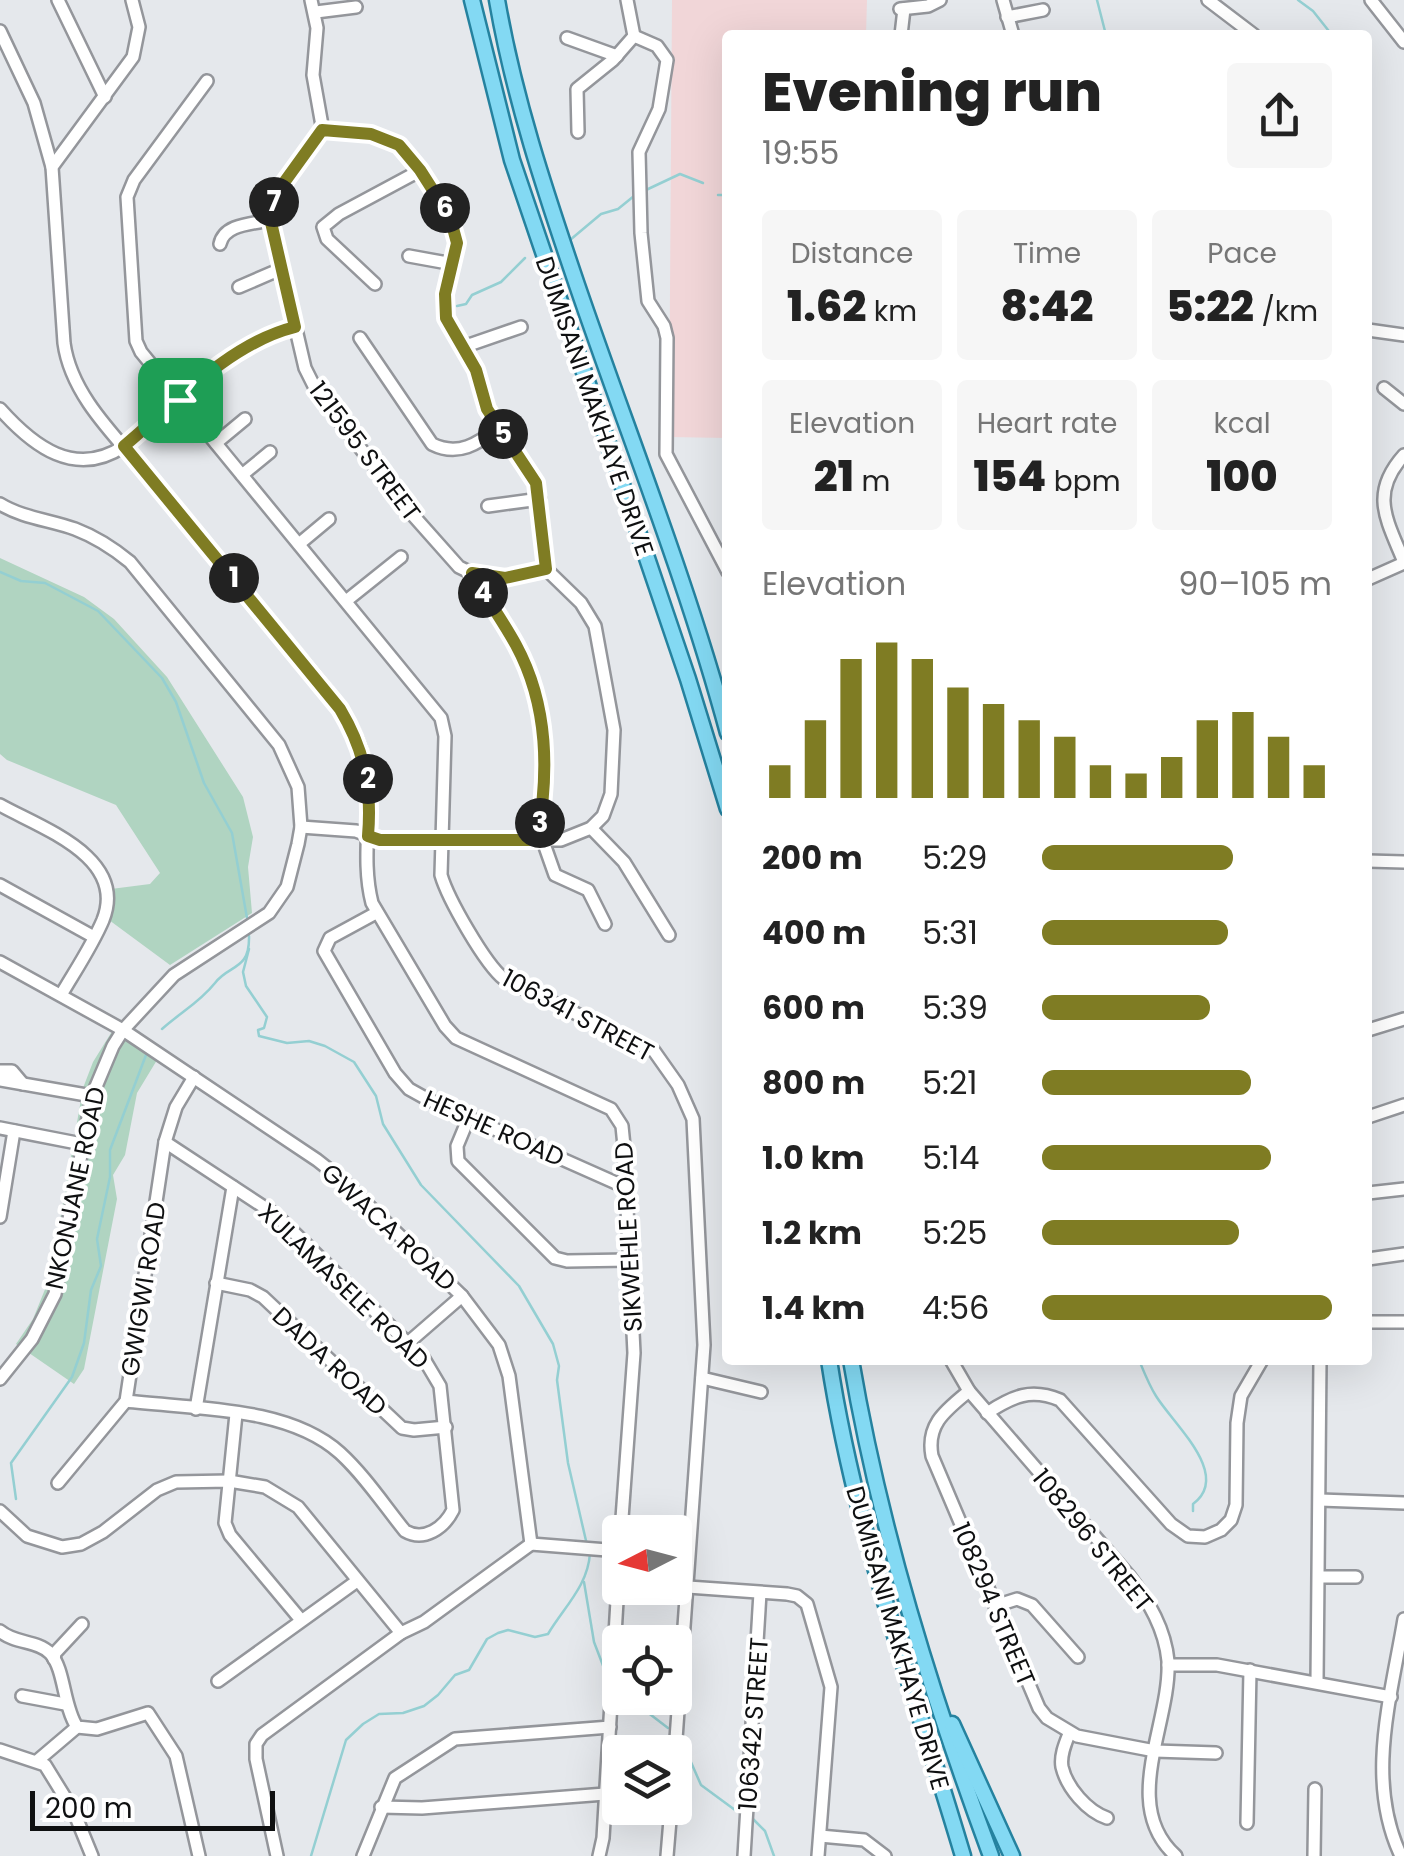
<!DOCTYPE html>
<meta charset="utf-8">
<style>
:root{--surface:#fff;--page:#f6f6f6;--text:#222;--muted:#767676;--accent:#7f7c23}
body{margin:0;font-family:Poppins,sans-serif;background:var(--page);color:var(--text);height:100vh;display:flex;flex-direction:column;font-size:38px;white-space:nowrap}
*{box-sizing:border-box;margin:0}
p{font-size:32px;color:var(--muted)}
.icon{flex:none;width:55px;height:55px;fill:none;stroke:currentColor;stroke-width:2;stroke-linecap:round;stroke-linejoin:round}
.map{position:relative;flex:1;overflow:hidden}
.side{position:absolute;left:722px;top:30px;width:650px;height:1335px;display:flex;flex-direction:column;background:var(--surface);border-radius:10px;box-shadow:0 10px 40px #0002}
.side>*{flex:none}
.needle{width:65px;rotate:264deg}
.buttons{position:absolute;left:602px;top:1515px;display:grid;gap:20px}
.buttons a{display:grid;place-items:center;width:90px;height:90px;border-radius:10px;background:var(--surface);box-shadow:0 10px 40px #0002;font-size:50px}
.scale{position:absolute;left:30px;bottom:25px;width:245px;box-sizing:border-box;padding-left:10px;border:5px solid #0f1011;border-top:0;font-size:28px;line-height:35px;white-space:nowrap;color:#0f1011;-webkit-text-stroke:8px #fff;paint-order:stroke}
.pin{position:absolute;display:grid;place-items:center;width:85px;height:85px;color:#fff;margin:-42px;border-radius:20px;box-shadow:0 5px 15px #0006}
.km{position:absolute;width:50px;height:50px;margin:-25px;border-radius:50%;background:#222;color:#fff;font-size:28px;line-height:50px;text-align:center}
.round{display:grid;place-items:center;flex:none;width:105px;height:105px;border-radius:10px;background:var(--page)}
.overview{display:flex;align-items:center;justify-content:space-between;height:170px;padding:0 40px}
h1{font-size:55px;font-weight:800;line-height:75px}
.figures{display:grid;grid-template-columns:repeat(3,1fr);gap:15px;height:170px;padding:10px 40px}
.figures div{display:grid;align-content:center;border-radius:10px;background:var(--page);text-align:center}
.figures b{font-size:42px;font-weight:800}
.figures small{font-size:28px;font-weight:400}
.figures p{font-size:28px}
.chart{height:280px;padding:20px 40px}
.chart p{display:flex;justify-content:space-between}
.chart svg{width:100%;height:180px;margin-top:10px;stroke:var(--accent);stroke-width:6}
ul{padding:0 40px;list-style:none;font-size:32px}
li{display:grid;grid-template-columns:160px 120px 1fr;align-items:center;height:75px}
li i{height:25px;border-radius:12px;background:var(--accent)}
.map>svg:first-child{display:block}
.education{fill:#f1d6d8}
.green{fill:#b0d4c1}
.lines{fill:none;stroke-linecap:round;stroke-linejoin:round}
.stream{stroke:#94cfd2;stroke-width:2.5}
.minor-casing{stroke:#94969b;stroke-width:16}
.major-casing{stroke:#25829f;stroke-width:19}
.minor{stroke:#fff;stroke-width:11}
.major{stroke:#83d9f3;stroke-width:14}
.route-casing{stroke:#fff;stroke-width:20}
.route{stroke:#7f7c23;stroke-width:12}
.labels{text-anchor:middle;stroke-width:8;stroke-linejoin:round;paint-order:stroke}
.street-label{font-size:25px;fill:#0f1011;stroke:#fff}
</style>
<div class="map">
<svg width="1404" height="1856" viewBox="0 0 1404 1856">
<rect width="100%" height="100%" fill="#e5e8ec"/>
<!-- education -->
<polygon class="education" points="672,0 867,0 866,35 728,35 727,438 669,437"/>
<!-- green -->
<g class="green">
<polygon points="0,558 84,597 114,619 167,677 243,797 253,837 248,867 252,913 170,965 109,920 111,889 150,884 160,873 116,805 7,760 0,754"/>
<polygon points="111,1033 127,1039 157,1060 137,1093 125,1155 113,1175 117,1199 84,1369 74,1384 16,1344 33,1319 50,1277 83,1088 93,1062"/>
</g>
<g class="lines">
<!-- stream -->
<g class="stream">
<polyline points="1097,0 1106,35"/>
<polyline points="1298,0 1313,11 1332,35"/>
<polyline points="646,190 680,174 703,183"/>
<polyline points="718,195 728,195"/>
<polyline points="570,240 601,214 618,209 634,196"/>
<polyline points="457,306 466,304 472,295 501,282 525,258"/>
<polyline points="0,572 21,581 45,583 98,611 162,678 176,702 204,783 232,833 247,918"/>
<polyline points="249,949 243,972 246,986 267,1017 264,1028 258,1030 259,1036 287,1043 309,1041 325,1046 354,1062 376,1096 383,1124 421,1185 519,1286 553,1344 559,1366 557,1380 568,1463 587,1545"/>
<path d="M162,1029C181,1012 199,1003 215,983C229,964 250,971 249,936"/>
<path d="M1139,1360C1144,1372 1149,1385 1156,1396C1174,1425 1232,1475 1193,1504V1511"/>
<polyline points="16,1499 11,1463 72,1377 84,1343 91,1290 101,1266 97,1239 110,1177 110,1150 146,1055"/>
<polyline points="584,1582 594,1642 607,1676"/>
<polyline points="638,1705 668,1728"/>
<polyline points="683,1744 701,1785 735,1810"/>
<polyline points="753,1819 765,1831 774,1856"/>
<path d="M311,1856L346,1740L363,1724L379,1714L403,1713L424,1706L438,1695L455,1675L469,1670L487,1639L498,1633L508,1630L535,1637L548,1634C564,1607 588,1586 590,1553"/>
</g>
<defs>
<g id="minor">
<polyline points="58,0 105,97"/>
<path d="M132,0L139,27L133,57L52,167L64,343C71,395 115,436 148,475C191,526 232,577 275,628C302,661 333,693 353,731C383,789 357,844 372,903L445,1026L456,1038L611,1109L622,1126L624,1146L634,1353L621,1532"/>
<polyline points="311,0 317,28 313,75 323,131"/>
<polyline points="1003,0 1013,35"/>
<polyline points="1208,0 1254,35"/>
<polyline points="1371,0 1404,42"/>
<polyline points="900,9 928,6 940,0"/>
<polyline points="316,12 356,7"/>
<polyline points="1007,17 1043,10"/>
<polyline points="0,31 34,103 52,167"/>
<polyline points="901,35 904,9"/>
<polyline points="634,36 657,46 667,60 659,109 639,152 641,233 648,301 664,326 667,338 666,454 728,572"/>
<polyline points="567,38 617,56"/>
<path d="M207,81L134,180L127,197L136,341L141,352L441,718L445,736L441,875C448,899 485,964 504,979L654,1051L678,1085L693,1119L704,1345L675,1753"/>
<path d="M323,131L283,184L270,218L305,368L316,390L403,504L459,567C487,583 518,578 546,569"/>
<polyline points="578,132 577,89 613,60 634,36 627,0"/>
<path d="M220,244C224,224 252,224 270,220"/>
<polyline points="409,256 453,264"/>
<polyline points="375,284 327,239 323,227 339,214 421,170"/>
<polyline points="239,287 283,268"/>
<polyline points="1368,330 1404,335"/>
<path d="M360,338L432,444C458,457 478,444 499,427"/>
<polyline points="463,347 521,327"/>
<polyline points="1384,388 1404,404"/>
<path d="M0,409C33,446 75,479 124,446C175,404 230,343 295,327"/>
<polyline points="216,443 245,419"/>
<path d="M1404,455C1369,494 1387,520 1404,562"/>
<polyline points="242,475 270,452"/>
<path d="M0,504C23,518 50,520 75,529C96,537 113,548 130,562L279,745L298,787L301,827L298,844L287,887L269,913L174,975L123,1030L113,1046L92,1096L55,1294L32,1339L0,1379"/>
<polyline points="488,506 540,499"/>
<polyline points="299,544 329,519"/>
<path d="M472,573C486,598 502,621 516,645C549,706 550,775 537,840"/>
<polyline points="1368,579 1404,563"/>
<polyline points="346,601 401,557"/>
<path d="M0,805C41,828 128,857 103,920C92,946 75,971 61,995"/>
<polyline points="301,827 356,831 380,840 561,840 591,828 603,816 611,794 614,730 595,626 581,603 546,569 536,483 487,409 476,370 446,318 445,295 457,243 450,217 421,170 399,145 371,134 323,131"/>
<polyline points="591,828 624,862 669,935"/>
<polyline points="543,841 555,875 588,890 605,924"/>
<polyline points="1368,861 1404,862"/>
<polyline points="0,885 94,937"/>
<polyline points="376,913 330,938 324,951 395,1073 409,1089 427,1099 625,1187"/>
<polyline points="0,962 123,1030 317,1160 341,1179 462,1296 499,1345 509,1376 531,1544"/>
<polyline points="1368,1030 1404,1019"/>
<polyline points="0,1071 12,1071 23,1084"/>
<polyline points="0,1080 92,1096"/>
<polyline points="469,1117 457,1146 458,1161 555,1258 567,1261 629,1260"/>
<polyline points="1368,1117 1404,1105"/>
<polyline points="0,1128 82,1144"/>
<polyline points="1368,1193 1404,1189"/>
<polyline points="0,1217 14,1131"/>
<polyline points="1368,1259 1404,1254"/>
<polyline points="216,1283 250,1290 263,1297 402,1428 414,1430 446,1427"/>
<polyline points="1368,1322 1404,1322"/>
<polyline points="409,1342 462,1296"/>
<path d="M951,1360L969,1391L1130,1577C1149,1602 1165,1629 1168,1661C1171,1724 1119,1805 1176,1856"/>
<polyline points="702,1378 761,1392"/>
<path d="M969,1391C946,1410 926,1424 932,1456L1039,1708L1047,1718L1077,1736L1155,1751L1216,1753"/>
<path d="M126,1401C194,1409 288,1406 340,1453C365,1476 384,1505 405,1531C424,1542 444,1528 453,1510L440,1386L424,1359L276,1215L165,1142"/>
<polyline points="196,1409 233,1187"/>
<path d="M987,1413C1013,1396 1031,1388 1060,1400L1171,1524L1188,1536L1205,1537L1221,1530L1231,1520L1236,1505L1237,1423L1241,1396L1262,1360"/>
<polyline points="236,1414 225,1523 230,1535 301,1620"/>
<polyline points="58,1483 126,1401 165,1142 176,1107 194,1077"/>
<polyline points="1320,1500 1404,1503"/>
<polyline points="0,1511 27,1536 62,1547 81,1544 103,1532 157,1490 176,1482 229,1481 265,1487 298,1507 401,1633 424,1622 531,1544"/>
<polyline points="531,1544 620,1551"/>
<polyline points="1319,1577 1356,1577"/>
<polyline points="688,1587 787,1594 797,1596 807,1604 831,1687 818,1856"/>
<polyline points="995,1606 1017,1599 1032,1605 1078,1657"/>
<path d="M0,1631C15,1644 37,1640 50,1653C65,1669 63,1706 77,1727L97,1729L148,1713L176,1756L199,1856"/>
<polyline points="54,1659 55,1653 82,1624"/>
<polyline points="1168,1665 1217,1665 1391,1697"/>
<polyline points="218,1681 357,1581"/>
<polyline points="1317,1682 1320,1360"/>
<polyline points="22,1696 65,1704"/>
<polyline points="611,1701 642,1698"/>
<path d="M1069,1734C1065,1744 1060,1756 1062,1767C1067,1788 1087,1811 1107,1818"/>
<polyline points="0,1750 45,1765 74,1812 92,1856"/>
<polyline points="37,1761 77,1727"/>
<polyline points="381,1807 422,1808 605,1794"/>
<polyline points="1247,1823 1250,1670"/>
<polyline points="820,1836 864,1840 885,1856"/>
<polyline points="277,1856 256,1759 256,1744 262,1735 401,1633"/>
<polyline points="363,1856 395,1778 455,1739 610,1727"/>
<polyline points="599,1856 603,1838 620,1550"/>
<polyline points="667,1856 671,1808"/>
<polyline points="744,1856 760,1593"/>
<polyline points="1314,1856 1315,1789"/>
<path d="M1401,1856C1365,1780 1391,1698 1404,1619"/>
</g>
<g id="major">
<polyline points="472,0 512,160 688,679 728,809"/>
<path d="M497,0C514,98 545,191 577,285C628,434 687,581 728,733"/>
<path d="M829,1360C855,1531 914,1691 963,1856"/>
<path d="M851,1360C880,1530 931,1694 991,1856"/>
<polyline points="952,1724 1012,1856"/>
</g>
</defs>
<!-- minor casing -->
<use href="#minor" class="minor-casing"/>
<!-- major casing -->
<use href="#major" class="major-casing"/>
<!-- minor -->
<use href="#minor" class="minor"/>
<!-- major -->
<use href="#major" class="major"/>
</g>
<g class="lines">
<defs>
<path id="route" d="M322,130L371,134L399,145L420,170L450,217L457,243L445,294L446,318L476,370L487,409L536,483L546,569L505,578L472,573C486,598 503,621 516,645C549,706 549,774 537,840H380L368,836C372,788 365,751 340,709L124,446C174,404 230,343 295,327L270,218L283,184Z"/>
</defs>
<!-- route casing -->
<use href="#route" class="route-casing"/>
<!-- route -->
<use href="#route" class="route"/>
</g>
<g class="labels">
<!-- street labels -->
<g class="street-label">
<text transform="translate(595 406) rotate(71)" y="9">DUMISANI MAKHAYE DRIVE</text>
<text transform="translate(365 451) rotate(53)" y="9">121595 STREET</text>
<text transform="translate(578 1015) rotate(28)" y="9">106341 STREET</text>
<text transform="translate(494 1128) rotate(24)" y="9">HESHE ROAD</text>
<text transform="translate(75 1188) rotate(-78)" y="9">NKONJANE ROAD</text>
<text transform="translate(389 1227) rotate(43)" y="9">GWACA ROAD</text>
<text transform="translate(628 1237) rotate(-93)" y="9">SIKWEHLE ROAD</text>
<text transform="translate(344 1286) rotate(44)" y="9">XULAMASELE ROAD</text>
<text transform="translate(143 1289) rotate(-81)" y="9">GWIGWI ROAD</text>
<text transform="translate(330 1361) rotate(43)" y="9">DADA ROAD</text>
<text transform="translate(1093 1540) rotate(51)" y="9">108296 STREET</text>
<text transform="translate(994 1604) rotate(67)" y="9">108294 STREET</text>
<text transform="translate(898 1638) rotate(74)" y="9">DUMISANI MAKHAYE DRIVE</text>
<text transform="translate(753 1724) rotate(-86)" y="9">106342 STREET</text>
</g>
</g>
</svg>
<div class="buttons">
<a><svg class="needle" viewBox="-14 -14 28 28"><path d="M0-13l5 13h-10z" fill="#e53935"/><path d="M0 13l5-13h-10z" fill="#767676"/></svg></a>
<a><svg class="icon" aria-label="locate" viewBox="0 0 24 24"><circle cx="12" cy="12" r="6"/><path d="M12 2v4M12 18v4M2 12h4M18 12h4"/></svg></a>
<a><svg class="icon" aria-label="layers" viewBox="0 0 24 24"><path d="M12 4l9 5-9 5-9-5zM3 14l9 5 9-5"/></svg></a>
</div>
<div class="scale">200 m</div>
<div class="pin" style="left:180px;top:400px;background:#1e9e55"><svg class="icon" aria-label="arrive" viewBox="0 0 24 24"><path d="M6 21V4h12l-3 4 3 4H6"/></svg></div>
<b class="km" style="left:234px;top:578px">1</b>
<b class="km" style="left:368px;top:779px">2</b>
<b class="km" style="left:540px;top:823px">3</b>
<b class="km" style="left:483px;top:593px">4</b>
<b class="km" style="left:503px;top:434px">5</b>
<b class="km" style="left:445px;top:208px">6</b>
<b class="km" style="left:274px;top:202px">7</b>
<section class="side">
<div class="overview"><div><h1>Evening run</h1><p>19:55</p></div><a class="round"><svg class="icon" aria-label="share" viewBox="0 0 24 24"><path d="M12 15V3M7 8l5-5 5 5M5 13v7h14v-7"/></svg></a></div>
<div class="figures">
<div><p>Distance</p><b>1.62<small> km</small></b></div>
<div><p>Time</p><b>8:42</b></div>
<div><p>Pace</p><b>5:22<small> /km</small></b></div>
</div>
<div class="figures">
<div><p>Elevation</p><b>21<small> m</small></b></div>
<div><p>Heart rate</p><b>154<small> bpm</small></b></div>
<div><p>kcal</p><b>100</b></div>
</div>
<div class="chart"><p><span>Elevation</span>90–105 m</p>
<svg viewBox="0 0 160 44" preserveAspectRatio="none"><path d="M5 44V36M15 44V25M25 44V10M35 44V6M45 44V10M55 44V17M65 44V21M75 44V25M85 44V29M95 44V36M105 44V38M115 44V34M125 44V25M135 44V23M145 44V29M155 44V36"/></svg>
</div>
<ul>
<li><b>200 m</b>5:29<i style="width:66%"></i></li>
<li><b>400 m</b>5:31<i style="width:64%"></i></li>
<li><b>600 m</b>5:39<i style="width:58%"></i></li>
<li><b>800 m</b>5:21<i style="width:72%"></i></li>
<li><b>1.0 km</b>5:14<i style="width:79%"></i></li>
<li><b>1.2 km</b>5:25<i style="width:68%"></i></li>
<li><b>1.4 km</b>4:56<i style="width:100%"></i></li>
</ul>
</section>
</div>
